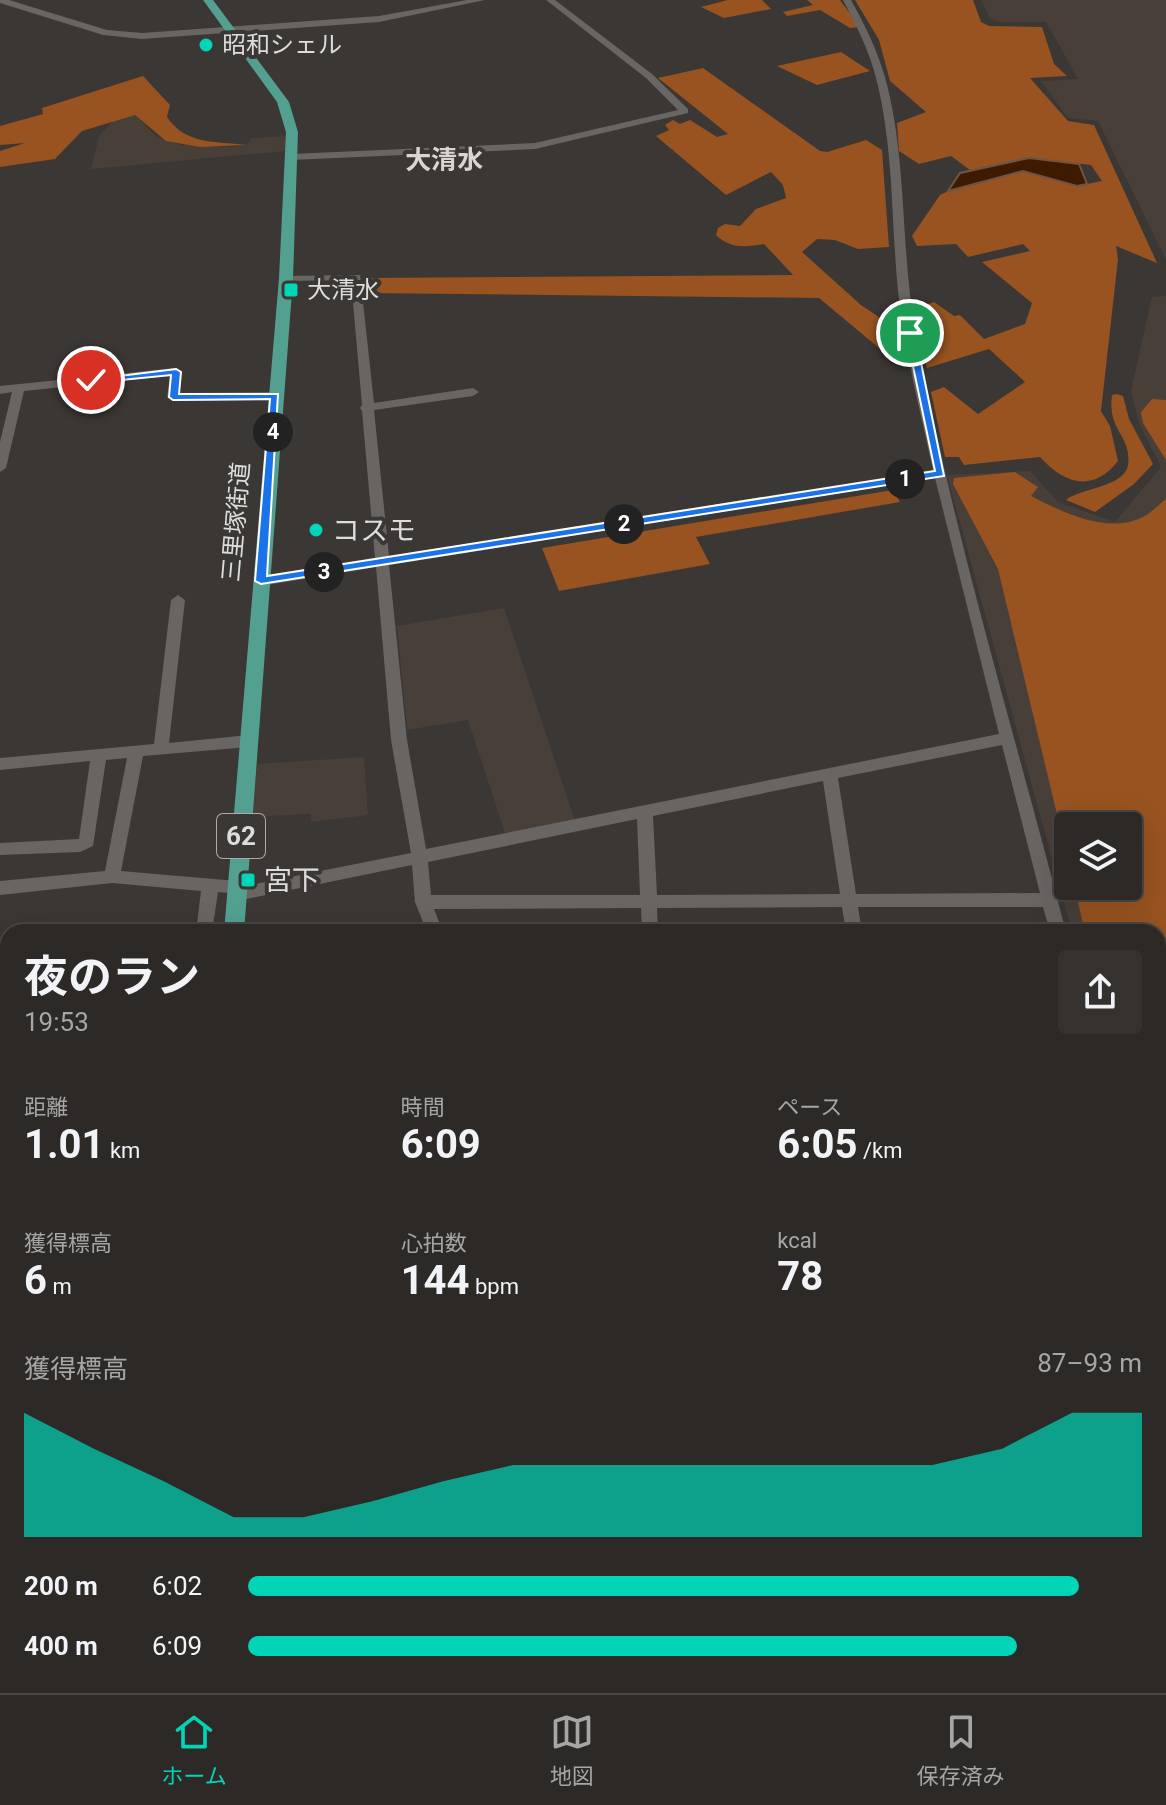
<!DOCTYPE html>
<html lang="ja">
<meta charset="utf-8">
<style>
:root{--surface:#2c2927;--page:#34312f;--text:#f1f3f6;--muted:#a6a6a7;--line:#484544;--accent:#00d5b7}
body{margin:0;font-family:Roboto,"Noto Sans JP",sans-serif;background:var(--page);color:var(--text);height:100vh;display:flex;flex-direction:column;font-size:30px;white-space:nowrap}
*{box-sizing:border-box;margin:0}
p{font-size:26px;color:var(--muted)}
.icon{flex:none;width:44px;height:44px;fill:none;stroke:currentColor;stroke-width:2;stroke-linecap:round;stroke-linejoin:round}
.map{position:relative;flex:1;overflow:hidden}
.sheet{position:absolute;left:0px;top:924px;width:1166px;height:770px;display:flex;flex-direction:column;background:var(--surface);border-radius:24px 24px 0 0;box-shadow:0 8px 32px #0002,0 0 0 2px var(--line)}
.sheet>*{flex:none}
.controls{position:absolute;left:1054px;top:812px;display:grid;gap:16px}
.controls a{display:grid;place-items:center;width:88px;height:88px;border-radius:8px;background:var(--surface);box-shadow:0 8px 32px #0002,0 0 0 2px var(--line);font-size:40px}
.pin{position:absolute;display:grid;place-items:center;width:68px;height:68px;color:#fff;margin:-34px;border:4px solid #fff;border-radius:50%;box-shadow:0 2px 8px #0007}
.km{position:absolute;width:40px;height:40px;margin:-20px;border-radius:50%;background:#222;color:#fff;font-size:22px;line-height:40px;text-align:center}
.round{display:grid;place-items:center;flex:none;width:84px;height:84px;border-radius:8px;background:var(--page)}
.summary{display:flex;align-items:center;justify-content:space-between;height:136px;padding:0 24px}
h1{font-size:44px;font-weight:700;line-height:60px}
.stats{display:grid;grid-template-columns:repeat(3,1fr);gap:12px;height:136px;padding:8px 24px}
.stats div{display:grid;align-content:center}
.stats b{font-size:40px;font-weight:700}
.stats small{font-size:22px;font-weight:400}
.stats p{font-size:22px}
.chart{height:224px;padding:16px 24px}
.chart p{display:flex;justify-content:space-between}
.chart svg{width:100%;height:144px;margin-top:8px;fill:var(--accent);opacity:.7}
ul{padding:0 24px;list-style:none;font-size:26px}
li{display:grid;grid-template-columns:128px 96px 1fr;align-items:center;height:60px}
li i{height:20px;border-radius:10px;background:var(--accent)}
.tabs{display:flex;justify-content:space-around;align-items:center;height:112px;border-top:2px solid var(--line);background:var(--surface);font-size:22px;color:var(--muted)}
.tabs a{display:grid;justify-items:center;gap:4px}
.tabs .on{color:var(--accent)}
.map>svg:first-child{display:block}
.built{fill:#493f39;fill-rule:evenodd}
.forest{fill:#985320}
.water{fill:#3d1a00;stroke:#6e5442;stroke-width:2}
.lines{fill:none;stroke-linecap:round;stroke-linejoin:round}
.minor{fill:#696563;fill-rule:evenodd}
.major{fill:#53a091;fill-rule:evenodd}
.route{fill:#1a73e8;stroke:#fff;stroke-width:2}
.poi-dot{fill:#00d5b7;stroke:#3a3734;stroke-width:3}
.labels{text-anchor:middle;stroke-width:8;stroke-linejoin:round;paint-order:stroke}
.far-poi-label{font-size:24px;fill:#dfdddc;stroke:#3a3734;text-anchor:start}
.far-street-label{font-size:24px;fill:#dfdddc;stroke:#3a3734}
.far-quarter-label{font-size:26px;font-weight:bold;fill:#dad5d2;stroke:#3a3734}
.shield{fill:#3a3734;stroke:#aeabaa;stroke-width:2}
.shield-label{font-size:26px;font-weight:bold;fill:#dfdddc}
.poi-label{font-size:28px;fill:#dfdddc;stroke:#3a3734;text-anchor:start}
</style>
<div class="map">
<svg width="1166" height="1693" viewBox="0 0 1166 1693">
<rect width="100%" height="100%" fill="#3a3734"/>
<!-- built -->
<g class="built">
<polygon points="981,0 1166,0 1166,260 1098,121 1068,118 1041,81 1078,79 1046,22 999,22 990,18"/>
<polygon points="135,115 156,136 181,145 236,147 250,142 251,138 288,136 286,151 91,169 99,136 114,120"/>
<path d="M1166,296V1303L1158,1272V932H1072L947,475L1030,471L1058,502L1115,522L1161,467L1139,423L1131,391L1152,297ZM1068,826H1128V886H1068Z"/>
<polygon points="504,608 575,821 506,836 468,720 407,730 397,626"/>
<polygon points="364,757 368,815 311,822 311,814 251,817 257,764"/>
</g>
<!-- forest -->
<g class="forest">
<polygon points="728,0 762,0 771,9 724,18 701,7"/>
<polygon points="807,0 840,0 860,27 850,28 820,10 787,16 783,12 813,5"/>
<path d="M855,0H973L981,22L989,26L1042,27L1054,64L1067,76L1030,78L1068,121L1094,125L1157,263L1116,246L1118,259L1101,411L1110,426L1118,461C1093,493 1064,484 1040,457L964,465L959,457H945L931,392L944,387L978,414L1025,382L989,349L927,368L913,310L934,302L954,316L960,315L984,339L1025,324L1032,303L982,262L1030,251L1023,244L968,257L956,244L917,246L912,236L940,195L961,185L1023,171L1077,186L1102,181L1091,165L1029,158L970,170L951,156L919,164L899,151L897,123L926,112L890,81L879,40Z"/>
<polygon points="841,52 870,71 817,85 777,66"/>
<path d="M703,68L820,151L827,152L866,140L882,150L889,247L858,249L835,240L817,239L802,252L861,305L904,334L902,358L885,353L819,298L364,293L362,278L793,275L764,244C746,247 730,249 716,235L718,228L725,224L740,226L756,209L786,198L783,185L771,172L726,195L656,136L669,130L665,125L673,120L680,124L690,120L717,137L728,134L658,78Z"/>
<path d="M143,76L170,105L167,117C186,145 214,141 246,145L200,147L166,141L135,115L82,131L55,159L0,167V151L25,143L0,145V126L43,114L42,108Z"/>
<path d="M1117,394L1123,396L1129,419L1153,464L1134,484L1095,512L1066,500C1080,488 1125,487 1128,465C1132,435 1107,432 1112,395Z"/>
<polygon points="1152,399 1166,400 1166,460 1143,423 1141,412"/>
<path d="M1015,472L1038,487L1031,496C1062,512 1106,534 1141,518C1150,514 1158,505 1166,499V1267L1158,1233V932H1085L1074,886H1128V826H1068V860L998,569L953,484L954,478Z"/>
<polygon points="893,490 900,502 696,537 710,564 559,591 542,548"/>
</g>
<!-- water -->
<polygon class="water" points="1029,158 1079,164 1087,184 1077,186 1023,171 948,191 960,173"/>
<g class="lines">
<!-- minor -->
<g class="minor">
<polygon points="0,0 9,0 107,30 142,33 379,16 467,0 485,0 379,22 142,39 103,35 0,3"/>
<polygon points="546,0 555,0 652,74 688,109 688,113 535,149 291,160 286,157 291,154 535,143 678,110 646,78"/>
<path d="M843,0H851C865,25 877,50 885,77C908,161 900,250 916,335C954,537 1015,734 1066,932H1050L1043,907H858L862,932H846L842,907L657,908L658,932H642L641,908L434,909L443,932H427L415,902L412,865L237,901L231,899L229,893L218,892L212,932H196L201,891L112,883L0,895V881L105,871L127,758L106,760L93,846L80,852L0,855V843L79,839L90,761L0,770V758L154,744L171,600L178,595L185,600L169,743L249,735L257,741L249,747L143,756L121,871L237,881L245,886L411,853L391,740L376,567L261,586L254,581L261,576L375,558L362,411L360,408L362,405L351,280L286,281L282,280V276L360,275L374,403L473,388L479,392L473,396L374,410L389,556L933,470C920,411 905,351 898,291C891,220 894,148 876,78C869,50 856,25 843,0ZM935,478L999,734L426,849L407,740L389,565ZM1002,745L1040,893L856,894L838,778ZM823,781L840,894L657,895L653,816ZM637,819L640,895H431L428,862Z"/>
<polygon points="176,368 182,372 179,393 275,392 281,396 275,400 173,401 167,397 170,376 24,391 6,468 0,472 0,442 12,392 0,394 0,386"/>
<polygon points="8,1145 8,1163 0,1164 0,1146"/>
<polygon points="1158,1324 1166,1329 1166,1382 1158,1378"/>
<polygon points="1166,1439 1166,1461 1158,1464 1158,1442"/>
<polygon points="1166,1584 1166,1608 1158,1611 1158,1587"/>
<polygon points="56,1686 147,1686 147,1693 53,1693"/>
<polygon points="377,1686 411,1686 408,1693 374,1693"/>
<polygon points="539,1686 565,1686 568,1693 542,1693"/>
<polygon points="704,1686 734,1686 731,1693 701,1693"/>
<polygon points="942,1686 997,1686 1000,1693 974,1693 972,1687 969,1693 939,1693"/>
</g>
<!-- major -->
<g class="major">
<polygon points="203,0 213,0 289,102 298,132 293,278 244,932 224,932 279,278 286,132 277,102"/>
<polygon points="164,1686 194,1686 193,1693 163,1693"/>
</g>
</g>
<!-- route -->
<polygon class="route" points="910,330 915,333 944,476 261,584 255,581 270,399 173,400 169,397 171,375 91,383 87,380 176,369 181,372 179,394 278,394 267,576 935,471 906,333"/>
<!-- markers -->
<g class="poi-dot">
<circle cx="206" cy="45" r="8"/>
<rect x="283" y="282" width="16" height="16" rx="4"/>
<circle cx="316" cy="530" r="8"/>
<rect x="240" y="872" width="16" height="16" rx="4"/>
</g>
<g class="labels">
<!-- far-poi labels -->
<g class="far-poi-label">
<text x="222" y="53">昭和シェル</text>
<text x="307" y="298">大清水</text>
</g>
<!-- far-street labels -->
<g class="far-street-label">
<text transform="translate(236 522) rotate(-85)" y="8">三里塚街道</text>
</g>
<!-- far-quarter labels -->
<g class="far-quarter-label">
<text x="444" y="169">大清水</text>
</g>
<!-- shield labels -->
<rect class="shield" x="217" y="814" width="48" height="44" rx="6"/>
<g class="shield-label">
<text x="241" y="845">62</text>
</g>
<!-- poi labels -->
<g class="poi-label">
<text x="332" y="540">コスモ</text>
<text x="264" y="890">宮下</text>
</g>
</g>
</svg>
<div class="controls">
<a><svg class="icon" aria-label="layers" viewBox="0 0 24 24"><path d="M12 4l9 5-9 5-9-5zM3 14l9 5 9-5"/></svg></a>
</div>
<div class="pin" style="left:910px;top:333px;background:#1e9e55"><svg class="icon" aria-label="arrive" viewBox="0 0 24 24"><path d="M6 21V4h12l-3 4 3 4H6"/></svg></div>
<div class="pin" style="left:91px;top:380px;background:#d93025"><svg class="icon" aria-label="check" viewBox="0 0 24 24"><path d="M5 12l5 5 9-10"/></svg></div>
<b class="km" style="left:905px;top:479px">1</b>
<b class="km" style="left:624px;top:524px">2</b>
<b class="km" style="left:324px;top:572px">3</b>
<b class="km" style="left:273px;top:432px">4</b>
<section class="sheet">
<div class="summary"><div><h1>夜のラン</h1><p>19:53</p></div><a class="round"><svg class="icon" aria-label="share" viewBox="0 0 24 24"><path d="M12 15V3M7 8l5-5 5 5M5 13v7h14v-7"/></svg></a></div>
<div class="stats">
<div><p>距離</p><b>1.01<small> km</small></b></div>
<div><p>時間</p><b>6:09</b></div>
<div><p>ペース</p><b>6:05<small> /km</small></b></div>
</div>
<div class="stats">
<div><p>獲得標高</p><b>6<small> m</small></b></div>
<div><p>心拍数</p><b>144<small> bpm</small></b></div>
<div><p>kcal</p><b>78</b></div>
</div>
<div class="chart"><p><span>獲得標高</span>87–93 m</p>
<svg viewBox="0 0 160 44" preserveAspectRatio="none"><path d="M0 44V6L10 17L20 27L30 38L40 38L50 33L60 27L70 22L80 22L90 22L100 22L110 22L120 22L130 22L140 17L150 6L160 6V44z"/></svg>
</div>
<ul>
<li><b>200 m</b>6:02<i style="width:93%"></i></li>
<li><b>400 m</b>6:09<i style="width:86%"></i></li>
</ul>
</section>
</div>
<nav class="tabs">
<a class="on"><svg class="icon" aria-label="home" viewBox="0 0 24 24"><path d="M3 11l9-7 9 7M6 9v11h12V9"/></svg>ホーム</a>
<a><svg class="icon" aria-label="map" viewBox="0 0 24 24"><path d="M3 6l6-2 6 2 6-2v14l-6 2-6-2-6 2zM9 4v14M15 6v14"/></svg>地図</a>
<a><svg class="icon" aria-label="saved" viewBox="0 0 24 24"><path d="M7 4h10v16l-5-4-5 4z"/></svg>保存済み</a>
</nav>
